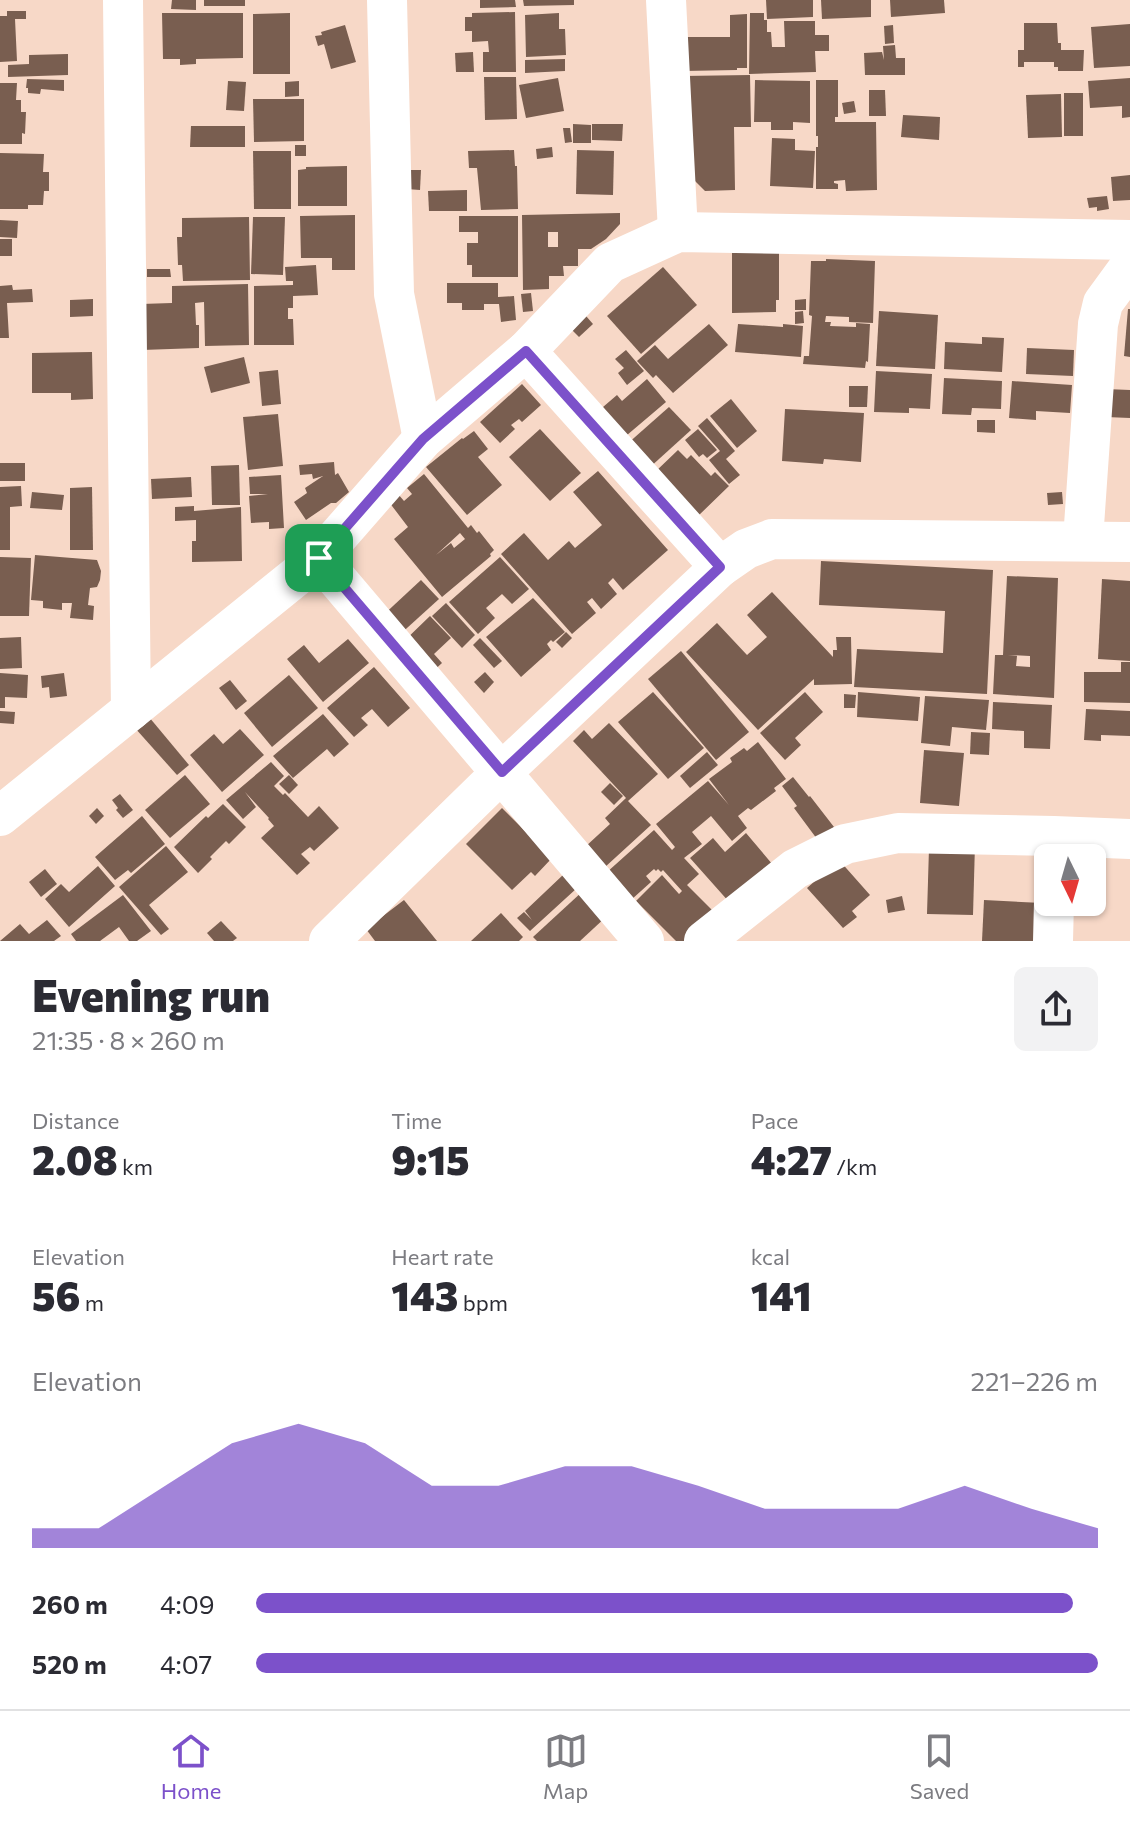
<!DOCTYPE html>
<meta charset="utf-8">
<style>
:root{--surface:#fff;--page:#f2f2f3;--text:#2b2b33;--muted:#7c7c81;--line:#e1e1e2;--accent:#7c51ca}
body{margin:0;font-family:Commissioner,sans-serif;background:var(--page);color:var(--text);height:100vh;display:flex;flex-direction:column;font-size:30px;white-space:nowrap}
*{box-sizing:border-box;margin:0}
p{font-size:26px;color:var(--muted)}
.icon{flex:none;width:44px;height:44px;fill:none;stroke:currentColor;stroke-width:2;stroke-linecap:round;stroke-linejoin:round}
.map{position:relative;height:941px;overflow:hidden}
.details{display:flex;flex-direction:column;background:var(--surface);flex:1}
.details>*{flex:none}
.needle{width:52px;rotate:175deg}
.controls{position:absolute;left:1034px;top:844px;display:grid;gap:16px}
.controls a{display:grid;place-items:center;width:72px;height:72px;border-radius:12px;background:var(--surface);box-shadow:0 2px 6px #0004;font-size:40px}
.pin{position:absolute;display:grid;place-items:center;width:68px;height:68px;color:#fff;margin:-34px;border-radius:16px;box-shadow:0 4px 12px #0006}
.round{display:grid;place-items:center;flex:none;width:84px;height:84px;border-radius:12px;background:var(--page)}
.head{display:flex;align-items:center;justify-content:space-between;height:136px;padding:0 32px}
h1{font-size:44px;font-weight:800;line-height:60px}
.metrics{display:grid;grid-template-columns:repeat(3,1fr);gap:12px;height:136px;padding:8px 32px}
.metrics div{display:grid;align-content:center}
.metrics b{font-size:40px;font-weight:800}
.metrics small{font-size:22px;font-weight:400}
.metrics p{font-size:22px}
.chart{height:224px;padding:16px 32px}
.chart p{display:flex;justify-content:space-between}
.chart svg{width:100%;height:144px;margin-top:8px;fill:var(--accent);opacity:.7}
ul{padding:0 32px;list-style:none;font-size:26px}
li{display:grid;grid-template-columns:128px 96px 1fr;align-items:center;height:60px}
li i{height:20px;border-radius:10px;background:var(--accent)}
.tabs{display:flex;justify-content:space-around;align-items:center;height:112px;border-top:2px solid var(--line);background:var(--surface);font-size:22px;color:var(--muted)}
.tabs a{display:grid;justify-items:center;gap:4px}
.tabs .active{color:var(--accent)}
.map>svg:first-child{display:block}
.building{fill:#795e50;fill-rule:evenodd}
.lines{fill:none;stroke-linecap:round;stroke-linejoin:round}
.minor{stroke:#fff;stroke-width:40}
.route-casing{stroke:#fff;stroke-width:16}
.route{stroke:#7c51ca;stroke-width:10}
</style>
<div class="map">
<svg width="1130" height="941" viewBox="0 0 1130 941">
<rect width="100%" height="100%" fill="#f7d8c7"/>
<!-- building -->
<g class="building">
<polygon points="172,0 196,0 196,10 171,9"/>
<rect x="204" y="0" width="41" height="6"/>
<polygon points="480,0 515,0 516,7 480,8"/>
<polygon points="523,0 574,0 574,5 524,6"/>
<polygon points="766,0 813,0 813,17 767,19"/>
<polygon points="821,0 871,0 871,17 822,19"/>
<polygon points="890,0 944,0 945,13 891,17"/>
<polygon points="7,11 26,11 26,19 15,19 17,61 0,62 0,16 7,16"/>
<polygon points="515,12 516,72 483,72 483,52 489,52 488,41 472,42 472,31 465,31 465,17 472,17 472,13"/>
<polygon points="162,13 243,13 243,58 196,59 196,64 180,65 180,59 163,59"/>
<polygon points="290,13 290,74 253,74 253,14"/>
<polygon points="559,13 559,29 565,29 566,55 526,57 525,15"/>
<polygon points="750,13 764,13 764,20 767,20 767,32 771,32 772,47 785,47 784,21 815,21 815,35 829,35 829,51 815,51 816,72 749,74"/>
<polygon points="747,14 747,68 737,68 737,70 684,71 684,37 730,37 730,15"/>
<polygon points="1024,23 1057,23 1058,43 1061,43 1061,50 1084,50 1083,71 1058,71 1058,67 1054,67 1054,62 1024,62 1024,67 1018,67 1018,50 1024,50"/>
<polygon points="1130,24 1130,66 1094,68 1091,27"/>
<polygon points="345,25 356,62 331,69 324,44 318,46 315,36 322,35 321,32"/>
<polygon points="893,25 894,43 885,44 884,26"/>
<polygon points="895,45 896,58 905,58 905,75 865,75 864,53 882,52 884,60 883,46"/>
<polygon points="473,52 474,72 456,72 455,53"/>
<polygon points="68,54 68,75 8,77 8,65 29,64 29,55"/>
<polygon points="565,59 565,71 525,73 525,60"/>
<polygon points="750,75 751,127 734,127 735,190 705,191 685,171 683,76"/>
<polygon points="484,77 516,77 517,119 485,120"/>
<polygon points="558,78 564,111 526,118 519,85"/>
<polygon points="1130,78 1130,117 1122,118 1122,106 1090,108 1088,81"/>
<polygon points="27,79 64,80 64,91 41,89 40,94 28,93 28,88 26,88"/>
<polygon points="755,80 810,81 810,123 793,122 793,130 771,130 771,122 754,122"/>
<polygon points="816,80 838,80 838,117 835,117 835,122 876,122 877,190 846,191 845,180 834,181 834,183 838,184 838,189 816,189 816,147 818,147 818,136 816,136"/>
<polygon points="228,81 246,82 244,111 226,110"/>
<polygon points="299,81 299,96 285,97 285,82"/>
<polygon points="0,83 17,83 16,100 21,100 21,112 26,112 25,134 22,133 22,144 0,144"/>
<polygon points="869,90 885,90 886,116 869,116"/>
<rect x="1064" y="93" width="19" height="43"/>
<polygon points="1061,94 1062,137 1028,138 1026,95"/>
<polygon points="253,99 304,99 304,141 254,142"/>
<polygon points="854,101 856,112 844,114 842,103"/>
<polygon points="903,115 940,117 939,140 901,137"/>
<polygon points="573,124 591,125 591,143 573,143"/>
<polygon points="592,124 623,124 622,141 592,140"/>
<polygon points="191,126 245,126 245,147 190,147"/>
<polygon points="563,128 570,128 572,142 565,143"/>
<polygon points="772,138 795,139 795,150 815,151 813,188 770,186"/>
<rect x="295" y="145" width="11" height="11"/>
<polygon points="552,147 553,157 537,159 536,149"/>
<polygon points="514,150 515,166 517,166 518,209 481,210 477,168 469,168 468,151"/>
<polygon points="577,150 614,151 613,195 576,194"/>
<polygon points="253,151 291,151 291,209 254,209"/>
<polygon points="0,153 44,154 43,172 49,172 49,191 44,191 43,205 28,205 28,209 0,209"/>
<polygon points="347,166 347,206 298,206 298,170 306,169 306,167"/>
<polygon points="407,170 421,170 420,190 406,189"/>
<polygon points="1130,175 1130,200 1113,201 1111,177"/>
<polygon points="467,190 467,211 429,211 428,191"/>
<polygon points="1107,196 1109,209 1097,211 1097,207 1089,208 1087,198"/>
<path d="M620,213V224L606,239L591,249H578V266H563L564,276H549V289L523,290L522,215ZM548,232H558V247H548Z"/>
<polygon points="355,215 355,270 332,270 332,258 301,258 300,216"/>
<polygon points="459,216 518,216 518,277 472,277 472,265 467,265 467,243 478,243 478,232 459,232"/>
<polygon points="249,217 250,280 183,281 182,265 178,265 177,237 182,237 182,218"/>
<polygon points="253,217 285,217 283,275 251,274"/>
<polygon points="0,220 18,221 17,238 0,237"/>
<rect x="0" y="239" width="12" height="17"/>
<polygon points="779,252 779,300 776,300 776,312 732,313 732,253"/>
<polygon points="826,259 875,261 873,323 849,322 849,317 826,316 825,322 831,322 830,326 856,327 856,323 870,324 868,362 866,361 865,368 803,364 804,356 809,356 812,316 809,315 811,261 826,261"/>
<polygon points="316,265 318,295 293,296 293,308 288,308 288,319 293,319 294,345 254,345 254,286 293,285 293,281 286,281 285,267"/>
<polygon points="663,267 697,305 641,354 607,316"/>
<polygon points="147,269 170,269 171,277 147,277"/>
<polygon points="447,283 498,283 498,297 514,296 516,320 501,322 499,304 484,304 484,310 462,310 462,303 447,303"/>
<polygon points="248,284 249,345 205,346 204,302 195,303 196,325 199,325 199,348 142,350 141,304 172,303 172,286"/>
<polygon points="12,285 13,290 32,289 33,302 7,303 9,338 0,338 0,286"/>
<polygon points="531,293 533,311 523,312 521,294"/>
<polygon points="93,299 93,316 70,317 70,300"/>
<polygon points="806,299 806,310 795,310 795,300"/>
<polygon points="1128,309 1130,309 1130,357 1124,356"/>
<polygon points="803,311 804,323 795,324 795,312"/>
<polygon points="879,311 938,315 935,369 876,366"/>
<polygon points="586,316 593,324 579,337 571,329"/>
<polygon points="709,324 728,345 673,393 656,375 653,378 637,361 655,345 668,359"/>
<polygon points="738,324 783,327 783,324 803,326 801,357 735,352"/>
<polygon points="982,337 1004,338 1002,372 944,369 945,342 982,344"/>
<polygon points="1027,348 1074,350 1073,376 1026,374"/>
<polygon points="626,350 644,371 627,385 618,373 624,368 615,359"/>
<polygon points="92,352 93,399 71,400 71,393 32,393 32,353"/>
<polygon points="244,357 250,383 211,393 204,367"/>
<polygon points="278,370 281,404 262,406 259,372"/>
<polygon points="876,371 932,374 930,409 909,408 909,413 874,412"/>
<polygon points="944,378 1002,381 1001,409 972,408 971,415 942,414"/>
<polygon points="647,379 666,402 620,441 596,413 617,395 622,401"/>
<polygon points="1012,381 1072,385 1070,413 1036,411 1036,420 1009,418"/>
<polygon points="522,384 541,405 522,422 519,419 511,425 515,429 500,443 480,422"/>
<polygon points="849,386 868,386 867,407 849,407"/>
<polygon points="1106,389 1130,390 1130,418 1106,417"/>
<polygon points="731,399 757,431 737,448 710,416"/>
<polygon points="669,407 691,430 648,469 626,445"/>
<polygon points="785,409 864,413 861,462 824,459 823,464 782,461"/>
<polygon points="278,414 283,466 248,470 243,417"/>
<polygon points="707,418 735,451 726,459 740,475 729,484 709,460 720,451 698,426"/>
<polygon points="977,420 995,420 995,433 977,432"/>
<polygon points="540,429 581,473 550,501 509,457"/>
<polygon points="698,429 717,450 707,458 703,454 699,457 685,440"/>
<polygon points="474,431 488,449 478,457 502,485 467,515 426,467 462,438 463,439"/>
<polygon points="678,450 687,459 691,455 711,476 715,472 729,486 697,517 654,473"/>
<polygon points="334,462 335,475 338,473 349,492 336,503 331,503 306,520 294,502 307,493 305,488 323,476 313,479 312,474 300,475 299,465"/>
<rect x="0" y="463" width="25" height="18"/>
<polygon points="239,465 240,505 212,505 211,466"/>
<polygon points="598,471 668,550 623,590 613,578 608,583 617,594 601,609 592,598 587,602 596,613 572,634 501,554 524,533 548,560 569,541 575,548 602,525 573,492"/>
<path d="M424,474L468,528L471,525L477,533L479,531L494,550L490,554L491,556L442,597L394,539L408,527L389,502L398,494L404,501L412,494L407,488ZM460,533L465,539L454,548L451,543L436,555Z"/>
<polygon points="281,475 284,528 269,529 269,522 251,523 249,496 268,494 250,494 249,477"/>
<polygon points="191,477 192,497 152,499 151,479"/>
<polygon points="21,486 22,506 10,507 10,550 0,550 0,487"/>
<polygon points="92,487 93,550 70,550 70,488"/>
<polygon points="32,492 64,495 62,510 30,508"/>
<polygon points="1062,492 1063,504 1048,505 1047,493"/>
<polygon points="194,506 194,511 241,507 242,561 192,562 192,541 196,541 196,520 175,521 175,507"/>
<polygon points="35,555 97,560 101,571 100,580 97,587 90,588 88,605 94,606 93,620 70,618 72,603 62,603 62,610 43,608 43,601 31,600"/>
<polygon points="0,557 31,558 29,616 0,616"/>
<polygon points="500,557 529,589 512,604 502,594 486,608 495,618 478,634 449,602"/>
<polygon points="821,561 993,570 987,694 854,687 857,649 943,653 945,611 819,605"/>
<path d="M1007,576L1058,578L1054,698L993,694L995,655H1003ZM1008,655L1030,656V667L1016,666L1017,656Z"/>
<polygon points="1102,579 1130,581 1130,661 1098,659"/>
<polygon points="421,580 439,599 396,638 379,619"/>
<polygon points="772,592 833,657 833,650 837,650 836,637 851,637 852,684 814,685 814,679 758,730 686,652 717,623 747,655 767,637 747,615"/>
<polygon points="533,598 565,632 553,642 551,640 547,644 551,650 521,677 486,637"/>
<polygon points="446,603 475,635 462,648 432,616"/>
<polygon points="430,616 451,638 434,654 442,663 429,675 400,645"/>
<polygon points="566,632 572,638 562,648 556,642"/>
<polygon points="21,637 22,668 0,669 0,638"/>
<polygon points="480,638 502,661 494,668 473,645"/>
<polygon points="348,639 369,663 323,702 287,659 304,645 319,663"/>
<polygon points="681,651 749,732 716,760 648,679"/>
<polygon points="1121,662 1130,662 1130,703 1084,702 1084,672 1121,672"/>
<polygon points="374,667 410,708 388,727 372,709 361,718 368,725 354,737 327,708"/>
<polygon points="485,672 494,682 484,693 474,682"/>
<polygon points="0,673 28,675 27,698 5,697 5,708 0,708"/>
<polygon points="64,673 67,696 50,698 49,687 42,688 41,676"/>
<polygon points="289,675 318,708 272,747 244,713"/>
<polygon points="230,680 247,701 236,710 219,688"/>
<polygon points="653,692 704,748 668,779 618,722"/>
<polygon points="805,692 823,712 795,738 801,745 785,760 760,733"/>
<polygon points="858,692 920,697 918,721 857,717"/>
<polygon points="844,694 856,695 855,708 844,708"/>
<polygon points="925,696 989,700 986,730 952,727 950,746 921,743"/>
<polygon points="993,702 1052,705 1050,749 1024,748 1024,731 992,729"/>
<polygon points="1086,709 1130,711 1130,736 1101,735 1101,741 1084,740"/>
<polygon points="0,711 15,712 14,724 0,723"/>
<polygon points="323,714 349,744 334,757 327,749 293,778 273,756"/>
<polygon points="149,717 189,765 177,775 135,728"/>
<polygon points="609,723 658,774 628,801 651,825 604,868 585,847 610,824 605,818 626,798 573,741 584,730 592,739"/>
<polygon points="240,729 264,755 222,792 190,755 214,734 223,744"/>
<polygon points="971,732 990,733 989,755 970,754"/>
<polygon points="758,742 786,779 774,788 776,791 751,810 748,808 738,816 747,828 732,841 711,816 692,832 702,844 684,858 699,874 687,885 716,914 689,941 676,941 636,901 662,875 679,894 682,891 663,870 661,872 658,869 656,871 654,869 646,876 651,882 631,900 606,873 654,830 672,850 675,847 656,824 708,781 729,805 709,779 732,762 730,758 744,748 747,751"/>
<polygon points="924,750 964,753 959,806 920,803"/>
<polygon points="707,752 718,765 690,788 680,776"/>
<polygon points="271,762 284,776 274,786 283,795 285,793 308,817 319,806 339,828 314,851 310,847 301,854 310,863 297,875 261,838 274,826 268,819 269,818 245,792 256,807 243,819 226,800"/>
<polygon points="185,775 210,804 170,838 145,810"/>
<polygon points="289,775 298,785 289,794 279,784"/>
<polygon points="793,777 809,797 810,796 834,827 817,839 794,808 797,806 782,786"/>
<polygon points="610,783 623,796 614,805 601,792"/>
<polygon points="120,794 133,810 123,818 116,810 118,808 112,800"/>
<polygon points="223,804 246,827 229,844 226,841 210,857 212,859 198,873 174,847 206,816 208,818"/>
<polygon points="97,808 104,816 96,824 89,816"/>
<polygon points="502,808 552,858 535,876 531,872 512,890 466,844"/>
<polygon points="142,816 165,844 131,873 128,870 115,880 95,857"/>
<polygon points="746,833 773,865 730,903 690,858 713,838 725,852"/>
<polygon points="975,844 973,915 927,914 929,848"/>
<polygon points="166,846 188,872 149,905 169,929 161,935 119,887"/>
<polygon points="839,860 870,895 852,911 857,917 843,928 807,888"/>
<polygon points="98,866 115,886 69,927 45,899 61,884 69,892"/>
<polygon points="45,869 57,884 41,897 29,882"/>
<polygon points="564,874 577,888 530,931 517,918 524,912 532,920 525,911"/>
<polygon points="583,891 607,916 580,941 537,941 533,937"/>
<polygon points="123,895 151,931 137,941 129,941 119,927 100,941 76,941 71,934"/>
<polygon points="902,896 905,910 888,913 886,900"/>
<polygon points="404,900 437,941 375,941 366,929"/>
<polygon points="984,900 1042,903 1039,941 982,941"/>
<polygon points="501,913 523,937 519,941 471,941"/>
<polygon points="47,920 61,936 54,941 0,941 20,924 29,934"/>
<polygon points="221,921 237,938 233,941 214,941 207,933"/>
</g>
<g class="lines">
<!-- minor -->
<g class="minor">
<polyline points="123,0 131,710"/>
<polyline points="387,0 394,294 423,439"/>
<polyline points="666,0 678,232"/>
<polyline points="526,351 720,567"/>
<polyline points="1083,540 1098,324 1103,303 1130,266"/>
<polyline points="319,558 644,941"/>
<polyline points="0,816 319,558 423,439 526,351 610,263 678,232 1130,240"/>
<polyline points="329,941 502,772 720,567 746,549 772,539 1130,542"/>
<polyline points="704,941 795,869 845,844 898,833 1054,836 1130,839"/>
<polyline points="1053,941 1054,902"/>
</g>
</g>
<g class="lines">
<defs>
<polygon id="route" points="526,351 720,567 502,772 319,558 423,439"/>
</defs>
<!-- route casing -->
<use href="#route" class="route-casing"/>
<!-- route -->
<use href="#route" class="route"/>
</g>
</svg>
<div class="controls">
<a><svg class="needle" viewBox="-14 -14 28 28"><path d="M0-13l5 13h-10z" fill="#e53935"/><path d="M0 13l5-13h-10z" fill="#7c7c81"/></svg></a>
</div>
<div class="pin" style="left:319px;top:558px;background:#1e9e55"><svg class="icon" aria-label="arrive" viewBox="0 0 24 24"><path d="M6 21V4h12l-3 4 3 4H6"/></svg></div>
</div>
<section class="details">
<div class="head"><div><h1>Evening run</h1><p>21:35 · 8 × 260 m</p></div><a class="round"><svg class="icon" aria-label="share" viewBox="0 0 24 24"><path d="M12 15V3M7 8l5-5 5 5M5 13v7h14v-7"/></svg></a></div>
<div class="metrics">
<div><p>Distance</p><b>2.08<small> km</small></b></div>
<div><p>Time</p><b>9:15</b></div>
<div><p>Pace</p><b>4:27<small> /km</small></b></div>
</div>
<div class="metrics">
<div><p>Elevation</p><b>56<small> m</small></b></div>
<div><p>Heart rate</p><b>143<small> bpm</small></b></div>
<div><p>kcal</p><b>141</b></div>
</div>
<div class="chart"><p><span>Elevation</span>221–226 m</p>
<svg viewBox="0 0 160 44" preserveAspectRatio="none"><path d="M0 44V38L10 38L20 25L30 12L40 6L50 12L60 25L70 25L80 19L90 19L100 25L110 32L120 32L130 32L140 25L150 32L160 38V44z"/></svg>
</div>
<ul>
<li><b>260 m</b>4:09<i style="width:97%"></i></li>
<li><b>520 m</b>4:07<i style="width:100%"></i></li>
</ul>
</section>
<nav class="tabs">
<a class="active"><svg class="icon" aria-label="home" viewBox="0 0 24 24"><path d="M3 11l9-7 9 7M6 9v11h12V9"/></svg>Home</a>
<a><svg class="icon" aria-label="map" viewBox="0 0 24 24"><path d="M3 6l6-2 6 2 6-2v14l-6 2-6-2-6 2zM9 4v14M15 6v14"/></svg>Map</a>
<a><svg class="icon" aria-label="saved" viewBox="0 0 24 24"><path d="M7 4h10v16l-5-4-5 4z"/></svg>Saved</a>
</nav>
